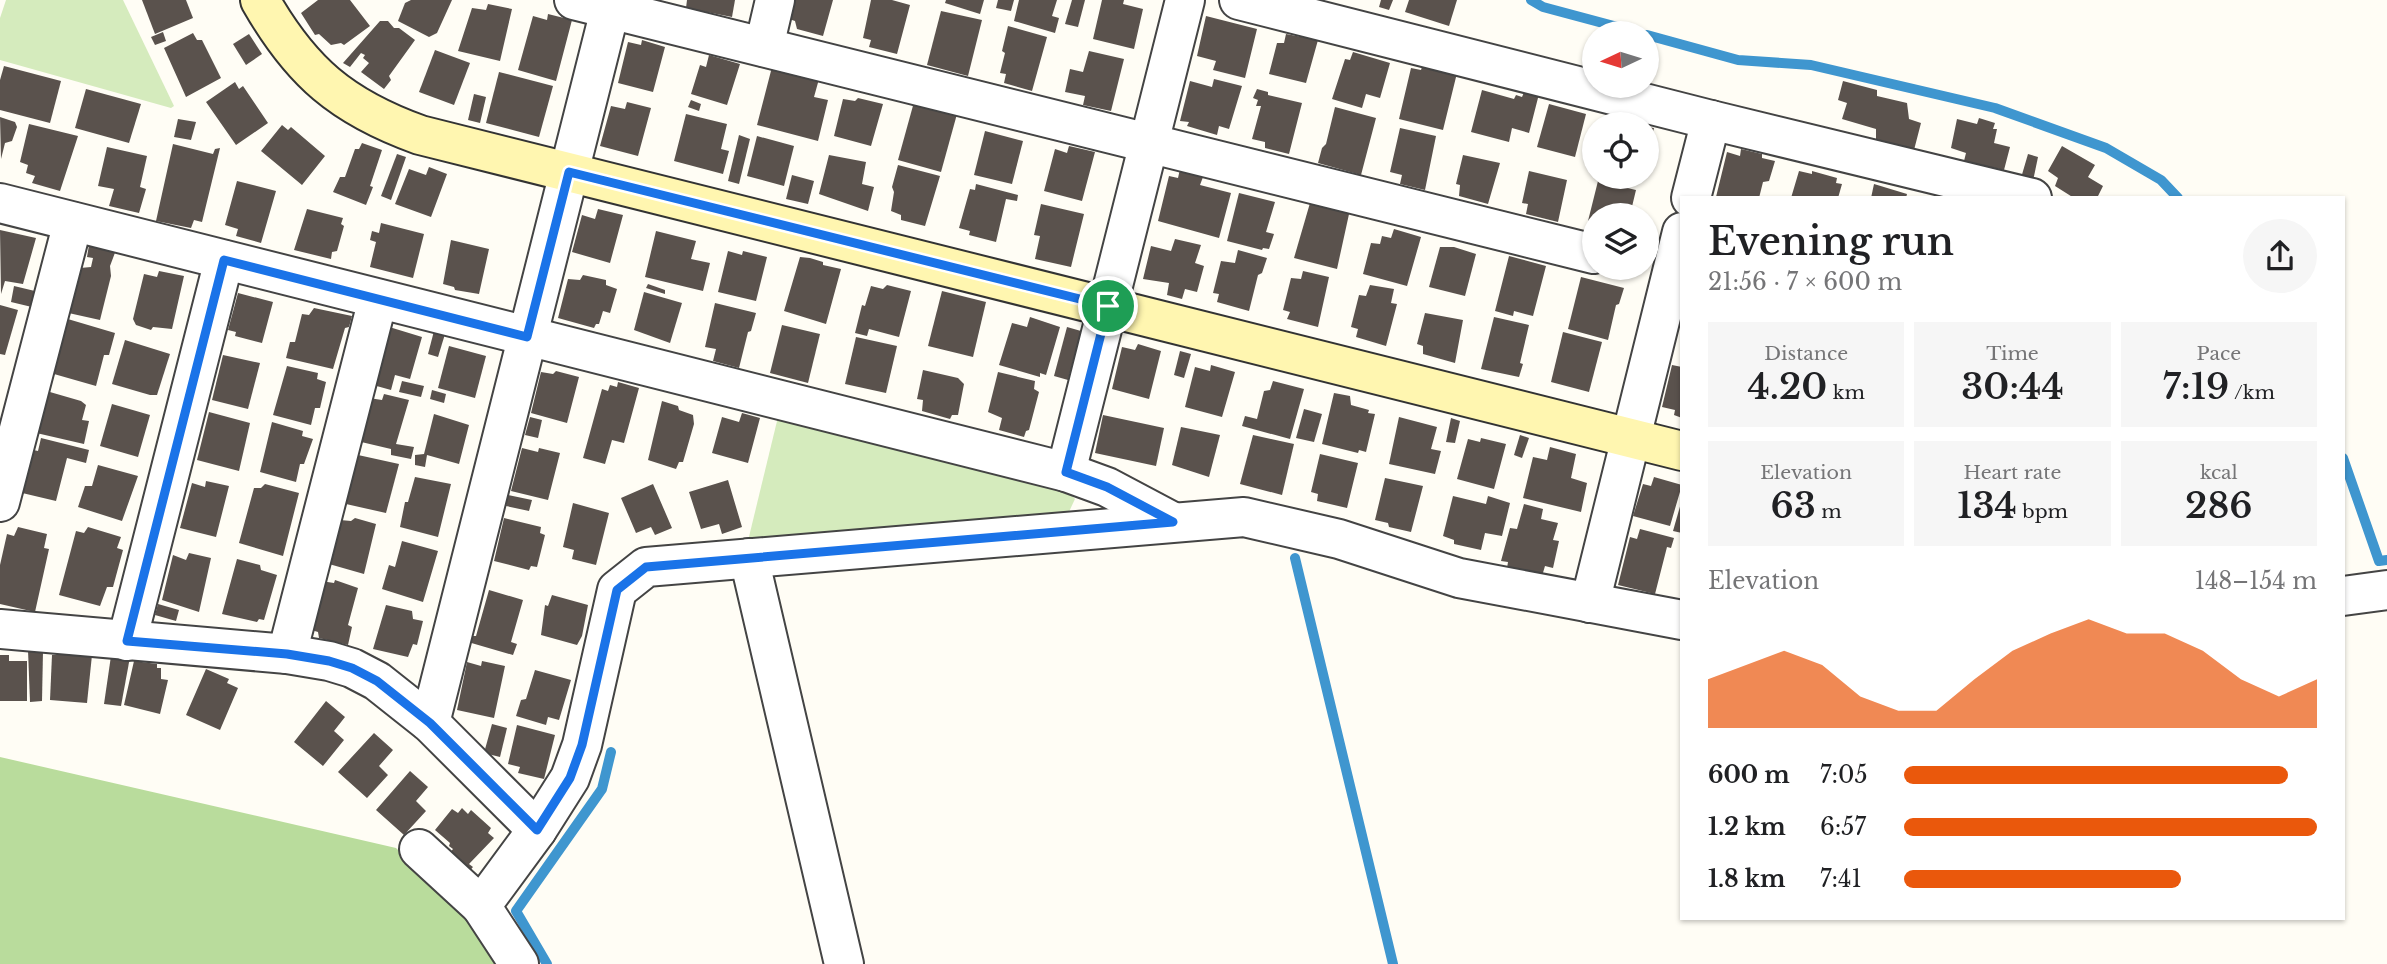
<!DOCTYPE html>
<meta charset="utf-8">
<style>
:root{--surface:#fff;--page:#f6f6f6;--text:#202124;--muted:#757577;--accent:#ea580c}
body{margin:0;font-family:"Libre Baskerville",serif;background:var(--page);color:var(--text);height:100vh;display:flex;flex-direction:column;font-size:26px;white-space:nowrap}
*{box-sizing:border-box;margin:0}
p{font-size:23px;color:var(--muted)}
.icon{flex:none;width:38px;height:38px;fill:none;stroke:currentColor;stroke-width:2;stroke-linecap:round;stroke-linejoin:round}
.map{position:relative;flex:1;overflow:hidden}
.sheet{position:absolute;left:1680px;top:196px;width:665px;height:724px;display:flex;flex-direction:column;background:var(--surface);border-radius:0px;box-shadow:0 2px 5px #0004}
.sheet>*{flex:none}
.needle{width:46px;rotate:266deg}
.controls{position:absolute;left:1582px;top:21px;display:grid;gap:14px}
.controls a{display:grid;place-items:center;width:77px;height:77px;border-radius:50%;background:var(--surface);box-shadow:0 2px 5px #0004;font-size:35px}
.pin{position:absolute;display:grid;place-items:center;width:60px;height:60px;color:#fff;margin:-30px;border:4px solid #fff;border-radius:50%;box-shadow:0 2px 7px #0007}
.round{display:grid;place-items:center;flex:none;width:74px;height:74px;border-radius:37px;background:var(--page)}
.headline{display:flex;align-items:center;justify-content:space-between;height:119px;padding:0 28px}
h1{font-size:38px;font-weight:600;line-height:52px}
.stats{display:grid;grid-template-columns:repeat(3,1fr);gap:10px;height:119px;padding:7px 28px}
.stats div{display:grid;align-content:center;border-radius:0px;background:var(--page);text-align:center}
.stats b{font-size:35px;font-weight:600}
.stats small{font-size:19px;font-weight:400}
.stats p{font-size:19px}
.chart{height:196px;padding:14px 28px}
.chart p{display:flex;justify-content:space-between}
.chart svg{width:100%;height:126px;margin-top:7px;fill:var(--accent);opacity:.7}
ul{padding:0 28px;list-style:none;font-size:23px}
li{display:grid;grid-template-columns:112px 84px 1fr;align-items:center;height:52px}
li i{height:18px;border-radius:9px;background:var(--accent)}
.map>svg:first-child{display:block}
.green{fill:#d5ebbd}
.forest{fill:#b9dc9c}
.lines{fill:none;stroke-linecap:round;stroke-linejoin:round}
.stream{stroke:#3f96cf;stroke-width:10}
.building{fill:#5a524d}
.street-casing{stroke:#444;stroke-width:42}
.secondary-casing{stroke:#333;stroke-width:42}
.street{stroke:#fff;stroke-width:38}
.secondary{stroke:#fff6b0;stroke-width:38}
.route-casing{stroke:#fff;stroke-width:14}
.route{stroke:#1a73e8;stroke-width:9}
</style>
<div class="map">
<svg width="2387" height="964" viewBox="0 0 2387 964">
<rect width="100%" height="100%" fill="#fffdf5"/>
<!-- green -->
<g class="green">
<polygon points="6,0 123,0 174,106 171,108 0,60 0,18"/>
<polygon points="778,417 1067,490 1075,499 1067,516 747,545"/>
</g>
<!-- forest -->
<polygon class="forest" points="0,757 396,848 471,921 497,964 0,964"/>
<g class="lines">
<!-- stream -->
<g class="stream">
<polyline points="1531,0 1543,7 1640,33"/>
<polyline points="1647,35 1738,60 1811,65 1995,108 2106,148 2161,180 2178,198"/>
<polyline points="2343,458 2379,561 2387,560"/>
<polyline points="1295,558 1393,964"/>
<polyline points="547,964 516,911 602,789 611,752"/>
</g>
</g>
<!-- building -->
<g class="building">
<polygon points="142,0 186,0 193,18 155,34"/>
<polygon points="318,0 350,0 370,26 344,45 341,43 331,45 319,34 315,35 301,13"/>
<polygon points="411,0 452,0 437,33 429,37 398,21 405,3"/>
<polygon points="687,0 735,0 732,17 686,8"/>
<polygon points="794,0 833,0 823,36 797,29 795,21 789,19"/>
<polygon points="871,0 892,0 910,5 897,54 869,47 871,40 863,38"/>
<polygon points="946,0 984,0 980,14 945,3"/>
<polygon points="998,0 1014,0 1011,11 996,8"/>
<polygon points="1019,0 1057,0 1052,16 1059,18 1055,33 1014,21"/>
<polygon points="1072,0 1085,0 1078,27 1065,24"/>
<polygon points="1102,0 1124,0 1123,4 1143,9 1134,49 1093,39"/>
<polygon points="1381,0 1393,0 1389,10 1379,7"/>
<polygon points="1409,0 1457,0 1449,26 1405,12"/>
<polygon points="488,4 512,9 500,61 458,51 472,8 486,10"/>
<polygon points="941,11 982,20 968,76 927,65"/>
<polygon points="548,14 572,20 556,81 518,70 533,16 547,20"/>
<polygon points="1206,16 1257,29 1245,78 1213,70 1216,61 1197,56"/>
<polygon points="380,21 388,21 394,28 399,28 415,40 389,76 391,80 384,89 361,72 369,63 363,58 365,55 361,53 350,67 343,63"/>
<polygon points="1008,26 1047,37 1032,91 1004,83 1006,74 1000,73 1005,53 1002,51"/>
<polygon points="163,32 166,41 155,45 151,37"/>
<polygon points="193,33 197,40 202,40 221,78 186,97 164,48"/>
<polygon points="249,34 262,54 246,65 233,44"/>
<polygon points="1286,34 1318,40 1306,83 1269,74 1277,43 1284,43"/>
<polygon points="642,40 665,47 653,92 618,83 628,42 641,45"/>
<polygon points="435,50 470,63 454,105 419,92"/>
<polygon points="1089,51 1124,59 1111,111 1083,105 1085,96 1065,92 1070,69 1083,72"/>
<polygon points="1353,52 1390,63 1380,98 1366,94 1362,108 1332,99 1345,59 1350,60"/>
<polygon points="709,55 740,64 727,105 691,94 700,65 706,67"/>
<polygon points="1423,64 1457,73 1443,130 1399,119 1411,68 1421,70"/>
<polygon points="4,66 61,81 50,123 0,110 0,80"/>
<polygon points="772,67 819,79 814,97 828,100 818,141 757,125"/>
<polygon points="499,72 553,86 539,137 486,123"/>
<polygon points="1214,79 1242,86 1229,129 1219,126 1217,135 1187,126 1189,122 1180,121 1190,81 1212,87"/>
<polygon points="1843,81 1877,90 1877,96 1907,103 1909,119 1921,123 1914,150 1876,139 1876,129 1842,119 1847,103 1838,100"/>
<polygon points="235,82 239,89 243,86 268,123 236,145 206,102"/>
<polygon points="86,89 141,104 129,143 75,128"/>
<polygon points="1257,89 1268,92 1268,95 1302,103 1289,154 1265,148 1265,142 1252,139 1261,106 1256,106 1258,100 1253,98"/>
<polygon points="1482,90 1514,99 1516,95 1522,97 1525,90 1539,94 1529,133 1512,128 1509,142 1471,132"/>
<polygon points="474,94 486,97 480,123 468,120"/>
<polygon points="858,98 883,104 871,146 834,136 843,99 855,101"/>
<polygon points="691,100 701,104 699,111 688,107"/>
<polygon points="627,102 651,108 638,156 600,146 611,106 625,109"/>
<polygon points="914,102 957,114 941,172 898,160"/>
<polygon points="1549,104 1586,114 1575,157 1537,147"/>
<polygon points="1335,107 1376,118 1361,175 1318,163 1322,148 1326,144"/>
<polygon points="686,114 727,124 721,149 729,151 723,174 674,161"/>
<polygon points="0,117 15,122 17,127 12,141 5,143 1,159"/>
<polygon points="1979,118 1995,123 1993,129 1997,129 1994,143 2010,147 2004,170 1964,161 1966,153 1951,148 1957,119 1977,124"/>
<polygon points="178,119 196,122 191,140 174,137"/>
<polygon points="29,124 78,136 60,191 32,183 35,176 26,173 28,165 20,162"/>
<polygon points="282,125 288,130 291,127 325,156 302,185 261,151"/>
<polygon points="1647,127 1654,128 1648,151 1647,151"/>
<polygon points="1400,128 1436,136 1425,190 1400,184 1402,175 1390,172"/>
<polygon points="985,131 1023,141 1012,184 974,175"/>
<polygon points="739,135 750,139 739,184 728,181"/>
<polygon points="757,136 794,146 784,186 747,176"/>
<polygon points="362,143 382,150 370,186 373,187 366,205 333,192 340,177 345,177 355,149 359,149"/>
<polygon points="173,144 213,154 215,149 220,148 202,222 194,220 191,228 156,221"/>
<polygon points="1069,146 1095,152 1082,201 1044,191 1055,149 1067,153"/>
<polygon points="2062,146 2095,165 2088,177 2103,186 2097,198 2074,198 2055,186 2058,178 2048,171"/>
<polygon points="107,147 147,156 140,187 146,189 139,213 109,206 114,189 98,186"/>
<polygon points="1741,149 1762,154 1762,158 1775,161 1769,181 1763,182 1759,198 1716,197 1727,152 1740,156"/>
<polygon points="397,154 406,157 391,200 381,196"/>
<polygon points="2028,154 2038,157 2033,181 2021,178"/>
<polygon points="829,155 866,162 862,184 874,187 868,211 819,194"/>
<polygon points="1463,155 1500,163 1488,204 1459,196 1460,185 1456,184"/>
<polygon points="898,165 940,176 925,226 901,220 901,215 891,211 894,192 892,187"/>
<polygon points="429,167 447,174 431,217 395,204 409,169 426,175"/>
<polygon points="1180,169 1203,177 1200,185 1231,193 1219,238 1158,221 1169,176 1178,178"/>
<polygon points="1529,171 1567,180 1558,222 1526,214 1528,204 1522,203"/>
<polygon points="1799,171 1812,174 1812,171 1837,178 1836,183 1842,184 1838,198 1791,198"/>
<polygon points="792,175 814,181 808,204 786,199"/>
<polygon points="237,181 276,191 261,243 236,236 238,229 225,225"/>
<polygon points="1598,181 1636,190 1630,215 1594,215 1594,222 1588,221"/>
<polygon points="976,184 1018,195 1017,201 1006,199 996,242 969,235 970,231 959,228 970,189 975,190"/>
<polygon points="1874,184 1907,194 1906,198 1871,198"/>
<polygon points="1239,193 1275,202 1266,232 1274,234 1269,249 1263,248 1262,250 1227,241"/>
<polygon points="1310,203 1349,214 1337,269 1294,258"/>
<polygon points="1041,204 1084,214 1071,267 1035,259 1040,236 1034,235"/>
<polygon points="307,209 343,218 341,224 344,226 337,251 332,252 331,259 294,250"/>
<polygon points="598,209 623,215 610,263 572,252 582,215 595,219"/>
<polygon points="381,223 424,234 413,278 370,267 376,242 370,240 372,231 379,233"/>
<polygon points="1394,229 1421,237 1407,286 1363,274 1371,243 1380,244 1382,236 1391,238"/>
<polygon points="0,230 36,238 23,284 5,281 1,294"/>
<polygon points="656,231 696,241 691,259 710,263 703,291 645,277"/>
<polygon points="1175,239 1201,245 1195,263 1204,266 1197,292 1185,289 1182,299 1167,295 1169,283 1143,279 1151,246 1171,251"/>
<polygon points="451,240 489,249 479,294 455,290 454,287 443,284"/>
<polygon points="89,245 116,250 110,266 111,276 100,320 64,312 80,268 91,267 93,258 87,257"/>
<polygon points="1440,247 1454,247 1476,254 1465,296 1429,287"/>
<polygon points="1238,250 1267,258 1262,273 1258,275 1249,311 1217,302 1219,294 1213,293 1221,261 1235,263"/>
<polygon points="728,251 742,255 743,251 767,257 756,301 718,292"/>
<polygon points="1509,256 1546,266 1533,316 1514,311 1513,316 1495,311"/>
<polygon points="800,257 810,258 823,262 823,265 841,269 826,324 784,311"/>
<polygon points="159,271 184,276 172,329 153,327 151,330 136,325 133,319 144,274 157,277"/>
<polygon points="1303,271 1329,277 1318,327 1287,319 1290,312 1283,310 1291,278 1301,279"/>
<polygon points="583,275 606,280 606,285 617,289 610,313 603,311 599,324 596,324 594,328 558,318 568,279 580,280"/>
<polygon points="1581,277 1624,288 1619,304 1616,305 1608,340 1568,329"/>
<polygon points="648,284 665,290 665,294 646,288"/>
<polygon points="887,285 911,291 899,337 869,329 867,336 855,333 862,305 865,306 871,286 883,289"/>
<polygon points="1370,285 1394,289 1391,303 1397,304 1386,346 1356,337 1358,329 1351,327 1359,295 1366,296"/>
<polygon points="14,286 39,292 36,308 11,302"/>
<polygon points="942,291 986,302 973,357 928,346"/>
<polygon points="644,292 682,303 670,343 634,330"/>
<polygon points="238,293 273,302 262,343 235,336 236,332 228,330"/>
<polygon points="715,303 756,313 751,331 748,332 739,368 713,361 716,349 705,347"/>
<polygon points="0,305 18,310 5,355 0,354"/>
<polygon points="314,308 352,316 349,327 345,328 333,369 286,358 290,342 295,342 302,314 309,315"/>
<polygon points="1425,313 1463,320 1455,363 1423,354 1423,346 1417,344"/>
<polygon points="61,317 115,333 109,355 104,355 96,386 47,372"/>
<polygon points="1030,317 1060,327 1046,375 1040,373 1040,377 999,365 1012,323 1027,327"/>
<polygon points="1494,317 1529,325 1520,363 1523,364 1519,377 1481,369"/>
<polygon points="782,325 820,334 808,383 770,373"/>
<polygon points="386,326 422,337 410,379 395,375 391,390 373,385"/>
<polygon points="1067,327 1081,331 1068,380 1054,376"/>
<polygon points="434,331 445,334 438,357 428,354"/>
<polygon points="1563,332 1602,342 1589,392 1551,382"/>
<polygon points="856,337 897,346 886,393 845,384"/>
<polygon points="125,340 170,354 157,395 150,395 112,384"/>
<polygon points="1138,344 1161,351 1149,399 1112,389 1122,347 1135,350"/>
<polygon points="449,346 486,356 475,398 438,388"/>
<polygon points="1180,351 1191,354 1184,378 1174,375"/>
<polygon points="223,355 260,363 248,409 212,400"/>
<polygon points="1211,365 1235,372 1222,417 1185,407 1195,367 1210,371"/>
<polygon points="1672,365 1682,367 1682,418 1674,415 1675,410 1662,407"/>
<polygon points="287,366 318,373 317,379 326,382 320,408 315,408 311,425 273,415"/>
<polygon points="923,370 958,378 964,384 958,415 952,415 950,419 922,411 923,400 917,399"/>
<polygon points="556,371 579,377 567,423 531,413 541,372 553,374"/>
<polygon points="998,372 1035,381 1034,389 1039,392 1029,430 1026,431 1024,437 999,430 1002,418 988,412"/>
<polygon points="402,381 424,386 421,397 399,392"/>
<polygon points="1273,381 1304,389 1290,439 1242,426 1245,416 1257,419 1264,391 1270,390"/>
<polygon points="618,382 639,388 624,443 612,440 605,464 583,458 602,389 608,391 610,385 617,387"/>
<polygon points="43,390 81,401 86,405 82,420 89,421 84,444 32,432"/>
<polygon points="432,390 446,394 444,403 430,399"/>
<polygon points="1334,393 1350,396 1351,405 1369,410 1368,413 1375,414 1366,452 1359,450 1358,453 1322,444"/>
<polygon points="384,394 409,400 396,444 414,447 411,459 391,455 391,449 357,441 369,398 382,400"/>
<polygon points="662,401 678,406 679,410 693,415 694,424 683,462 679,462 676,469 648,460"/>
<polygon points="112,404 150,415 138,457 100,446"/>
<polygon points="1304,409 1322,414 1314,442 1296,438"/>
<polygon points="209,412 250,423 239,471 197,460"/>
<polygon points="742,413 760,418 748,463 712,453 722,417 739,422"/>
<polygon points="434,414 469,425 459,464 427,455 425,467 415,465 415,455 424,454"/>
<polygon points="1103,415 1164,428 1156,466 1095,453"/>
<polygon points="530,417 542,420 538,438 525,435"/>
<polygon points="1399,417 1437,427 1431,449 1441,451 1435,474 1389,464"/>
<polygon points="1451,418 1460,421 1455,443 1446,442"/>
<polygon points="272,422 303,431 302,436 313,439 304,464 300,464 296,482 260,472"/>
<polygon points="1181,427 1220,435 1209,477 1172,465"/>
<polygon points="1253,435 1294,444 1282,495 1240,484"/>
<polygon points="1520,435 1529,438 1522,458 1514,455"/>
<polygon points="41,438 89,450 86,463 67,458 56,501 18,492 29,449 38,451"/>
<polygon points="1481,438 1506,444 1494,489 1457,479 1468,439 1480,442"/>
<polygon points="1550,447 1576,454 1571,478 1587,483 1581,512 1523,498 1533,457 1547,460"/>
<polygon points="522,448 538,452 539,448 560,453 548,500 511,491"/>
<polygon points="1320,454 1358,463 1347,508 1317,501 1318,494 1311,492"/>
<polygon points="358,455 399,464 386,513 346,504"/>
<polygon points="98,465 138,476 122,521 78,507 85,486 92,486"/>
<polygon points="415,477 451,484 438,537 400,527 405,502 408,502"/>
<polygon points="1654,477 1682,485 1670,526 1633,516 1643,484 1651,486"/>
<polygon points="1385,478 1423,486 1411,532 1389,527 1388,523 1375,520"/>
<polygon points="728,480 742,527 722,534 719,524 701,529 689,492"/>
<polygon points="206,481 229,486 216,537 180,528 192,483 205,487"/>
<polygon points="265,484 299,493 283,556 239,543 254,488 261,488"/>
<polygon points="653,484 672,528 655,535 651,527 636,533 621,498"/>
<polygon points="508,495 532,500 529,511 506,506"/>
<polygon points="1453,496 1486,504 1488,496 1510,503 1502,536 1485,533 1481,550 1454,544 1454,540 1443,536"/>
<polygon points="573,503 609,513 596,565 572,559 574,550 563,547"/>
<polygon points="1681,503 1682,503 1682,533 1673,531"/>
<polygon points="1524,504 1543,509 1541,519 1558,523 1553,540 1559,541 1553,568 1545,566 1542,576 1507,568 1508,562 1501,561 1510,528 1517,529"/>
<polygon points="355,518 376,524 364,574 329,564 340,520 351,521"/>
<polygon points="504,518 541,527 540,533 545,535 537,567 531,566 529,570 494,561"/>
<polygon points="18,527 47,534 44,548 49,549 35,612 0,604 0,565 7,534 14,536"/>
<polygon points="88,527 121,537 117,548 123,550 113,587 107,587 100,606 59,595 76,531 84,533"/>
<polygon points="1640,529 1674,538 1671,548 1667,547 1655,594 1618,585 1630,537 1637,539"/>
<polygon points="402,541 438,551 423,602 382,589 389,565 395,567"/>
<polygon points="189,553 211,558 199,612 162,600 173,555 186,560"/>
<polygon points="237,559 260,565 261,570 277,575 264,620 259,619 257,622 222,614"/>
<polygon points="335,580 358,588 348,625 352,627 348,645 319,638 318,632 308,629 321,581 334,583"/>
<polygon points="489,590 523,600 511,642 517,644 513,655 468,642 470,636 476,636"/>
<polygon points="552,595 588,605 582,636 577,645 541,635 545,605 548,606"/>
<polygon points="158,604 179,610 176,621 155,615"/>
<polygon points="386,605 412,611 413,619 423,621 417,645 413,644 408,657 373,649"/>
<polygon points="28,650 43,651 42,701 30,702"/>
<polygon points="0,655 9,655 9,661 27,661 27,701 0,701"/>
<polygon points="52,655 92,655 87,703 50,700"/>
<polygon points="111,656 130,657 121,706 104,704"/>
<polygon points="134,661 157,664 157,668 161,668 161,679 168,680 160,714 124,705"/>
<polygon points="482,661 505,666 494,718 457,710 467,662 481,666"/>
<polygon points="206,669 229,679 227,683 238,688 220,730 186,715"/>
<polygon points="535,670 571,680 559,720 548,717 546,725 516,716 521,700 526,699"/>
<polygon points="326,701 345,717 334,731 344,740 323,766 294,742"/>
<polygon points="492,724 507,728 500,757 484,753"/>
<polygon points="517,725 555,735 544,779 518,773 520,767 508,764"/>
<polygon points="374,733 393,750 379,766 388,775 367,798 338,772"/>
<polygon points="410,771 428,787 416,801 426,811 404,835 376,810"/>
<polygon points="462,808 468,814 471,810 491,828 488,833 494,838 469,864 473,867 465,876 445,859 453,849 449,846 450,843 435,830 452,809 458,813"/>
</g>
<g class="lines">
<defs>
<g id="street">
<polyline points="574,0 1594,254"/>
<polyline points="1239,0 1711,120 2032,198"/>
<polyline points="764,47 775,0"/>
<polyline points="1691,198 1711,120"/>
<polyline points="0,203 1066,472 1107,487 1173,522"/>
<polyline points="1066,472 1185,0"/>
<polyline points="0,502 73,222"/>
<polyline points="749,558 844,964"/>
<polyline points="2343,596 2387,590"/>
<polyline points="1590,603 1682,232"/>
<polyline points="0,629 287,654 329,661 352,668 377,681 430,723 537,830"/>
<polyline points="127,641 224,260"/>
<polyline points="287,654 378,299"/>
<polyline points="430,723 610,10"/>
<polyline points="419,849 481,906"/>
<polyline points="519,964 481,906 537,830 570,778 582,745 617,590 646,567 1244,517 1339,539 1459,578 1682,620"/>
</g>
<path id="secondary" d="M260,0C301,72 342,107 420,135L1682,451"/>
</defs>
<!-- street casing -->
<use href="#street" class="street-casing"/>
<!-- secondary casing -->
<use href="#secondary" class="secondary-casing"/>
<!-- street -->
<use href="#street" class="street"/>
<!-- secondary -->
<use href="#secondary" class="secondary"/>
</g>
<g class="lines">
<defs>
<polygon id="route" points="569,172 1108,306 1066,472 1107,487 1173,522 646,567 617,590 582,745 570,778 537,830 430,723 377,681 352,668 329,661 287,654 127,641 224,260 527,337"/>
</defs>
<!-- route casing -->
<use href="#route" class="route-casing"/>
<!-- route -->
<use href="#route" class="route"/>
</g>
</svg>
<div class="controls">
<a><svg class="needle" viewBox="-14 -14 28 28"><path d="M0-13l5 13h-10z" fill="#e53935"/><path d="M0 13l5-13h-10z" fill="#757577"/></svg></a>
<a><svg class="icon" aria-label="locate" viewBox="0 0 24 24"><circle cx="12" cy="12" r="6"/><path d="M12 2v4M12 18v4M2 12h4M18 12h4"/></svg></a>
<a><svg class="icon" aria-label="layers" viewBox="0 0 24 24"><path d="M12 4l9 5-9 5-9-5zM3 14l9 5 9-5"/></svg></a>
</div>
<div class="pin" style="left:1108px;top:306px;background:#1e9e55"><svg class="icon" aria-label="arrive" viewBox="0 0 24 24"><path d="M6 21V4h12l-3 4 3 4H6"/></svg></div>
<section class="sheet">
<div class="headline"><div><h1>Evening run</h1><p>21:56 · 7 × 600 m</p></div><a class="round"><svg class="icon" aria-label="share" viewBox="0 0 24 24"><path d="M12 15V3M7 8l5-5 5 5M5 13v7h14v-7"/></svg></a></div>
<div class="stats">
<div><p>Distance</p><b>4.20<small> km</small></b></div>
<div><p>Time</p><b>30:44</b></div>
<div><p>Pace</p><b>7:19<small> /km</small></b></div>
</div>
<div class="stats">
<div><p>Elevation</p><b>63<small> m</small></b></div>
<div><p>Heart rate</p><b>134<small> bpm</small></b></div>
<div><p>kcal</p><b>286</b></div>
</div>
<div class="chart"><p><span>Elevation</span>148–154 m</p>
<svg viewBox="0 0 160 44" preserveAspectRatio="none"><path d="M0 44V27L10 22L20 17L30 22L40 33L50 38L60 38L70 27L80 17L90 11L100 6L110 11L120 11L130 17L140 27L150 33L160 27V44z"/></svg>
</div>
<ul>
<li><b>600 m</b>7:05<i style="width:93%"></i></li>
<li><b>1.2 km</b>6:57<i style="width:100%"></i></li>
<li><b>1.8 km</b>7:41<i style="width:67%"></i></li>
</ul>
</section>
</div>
